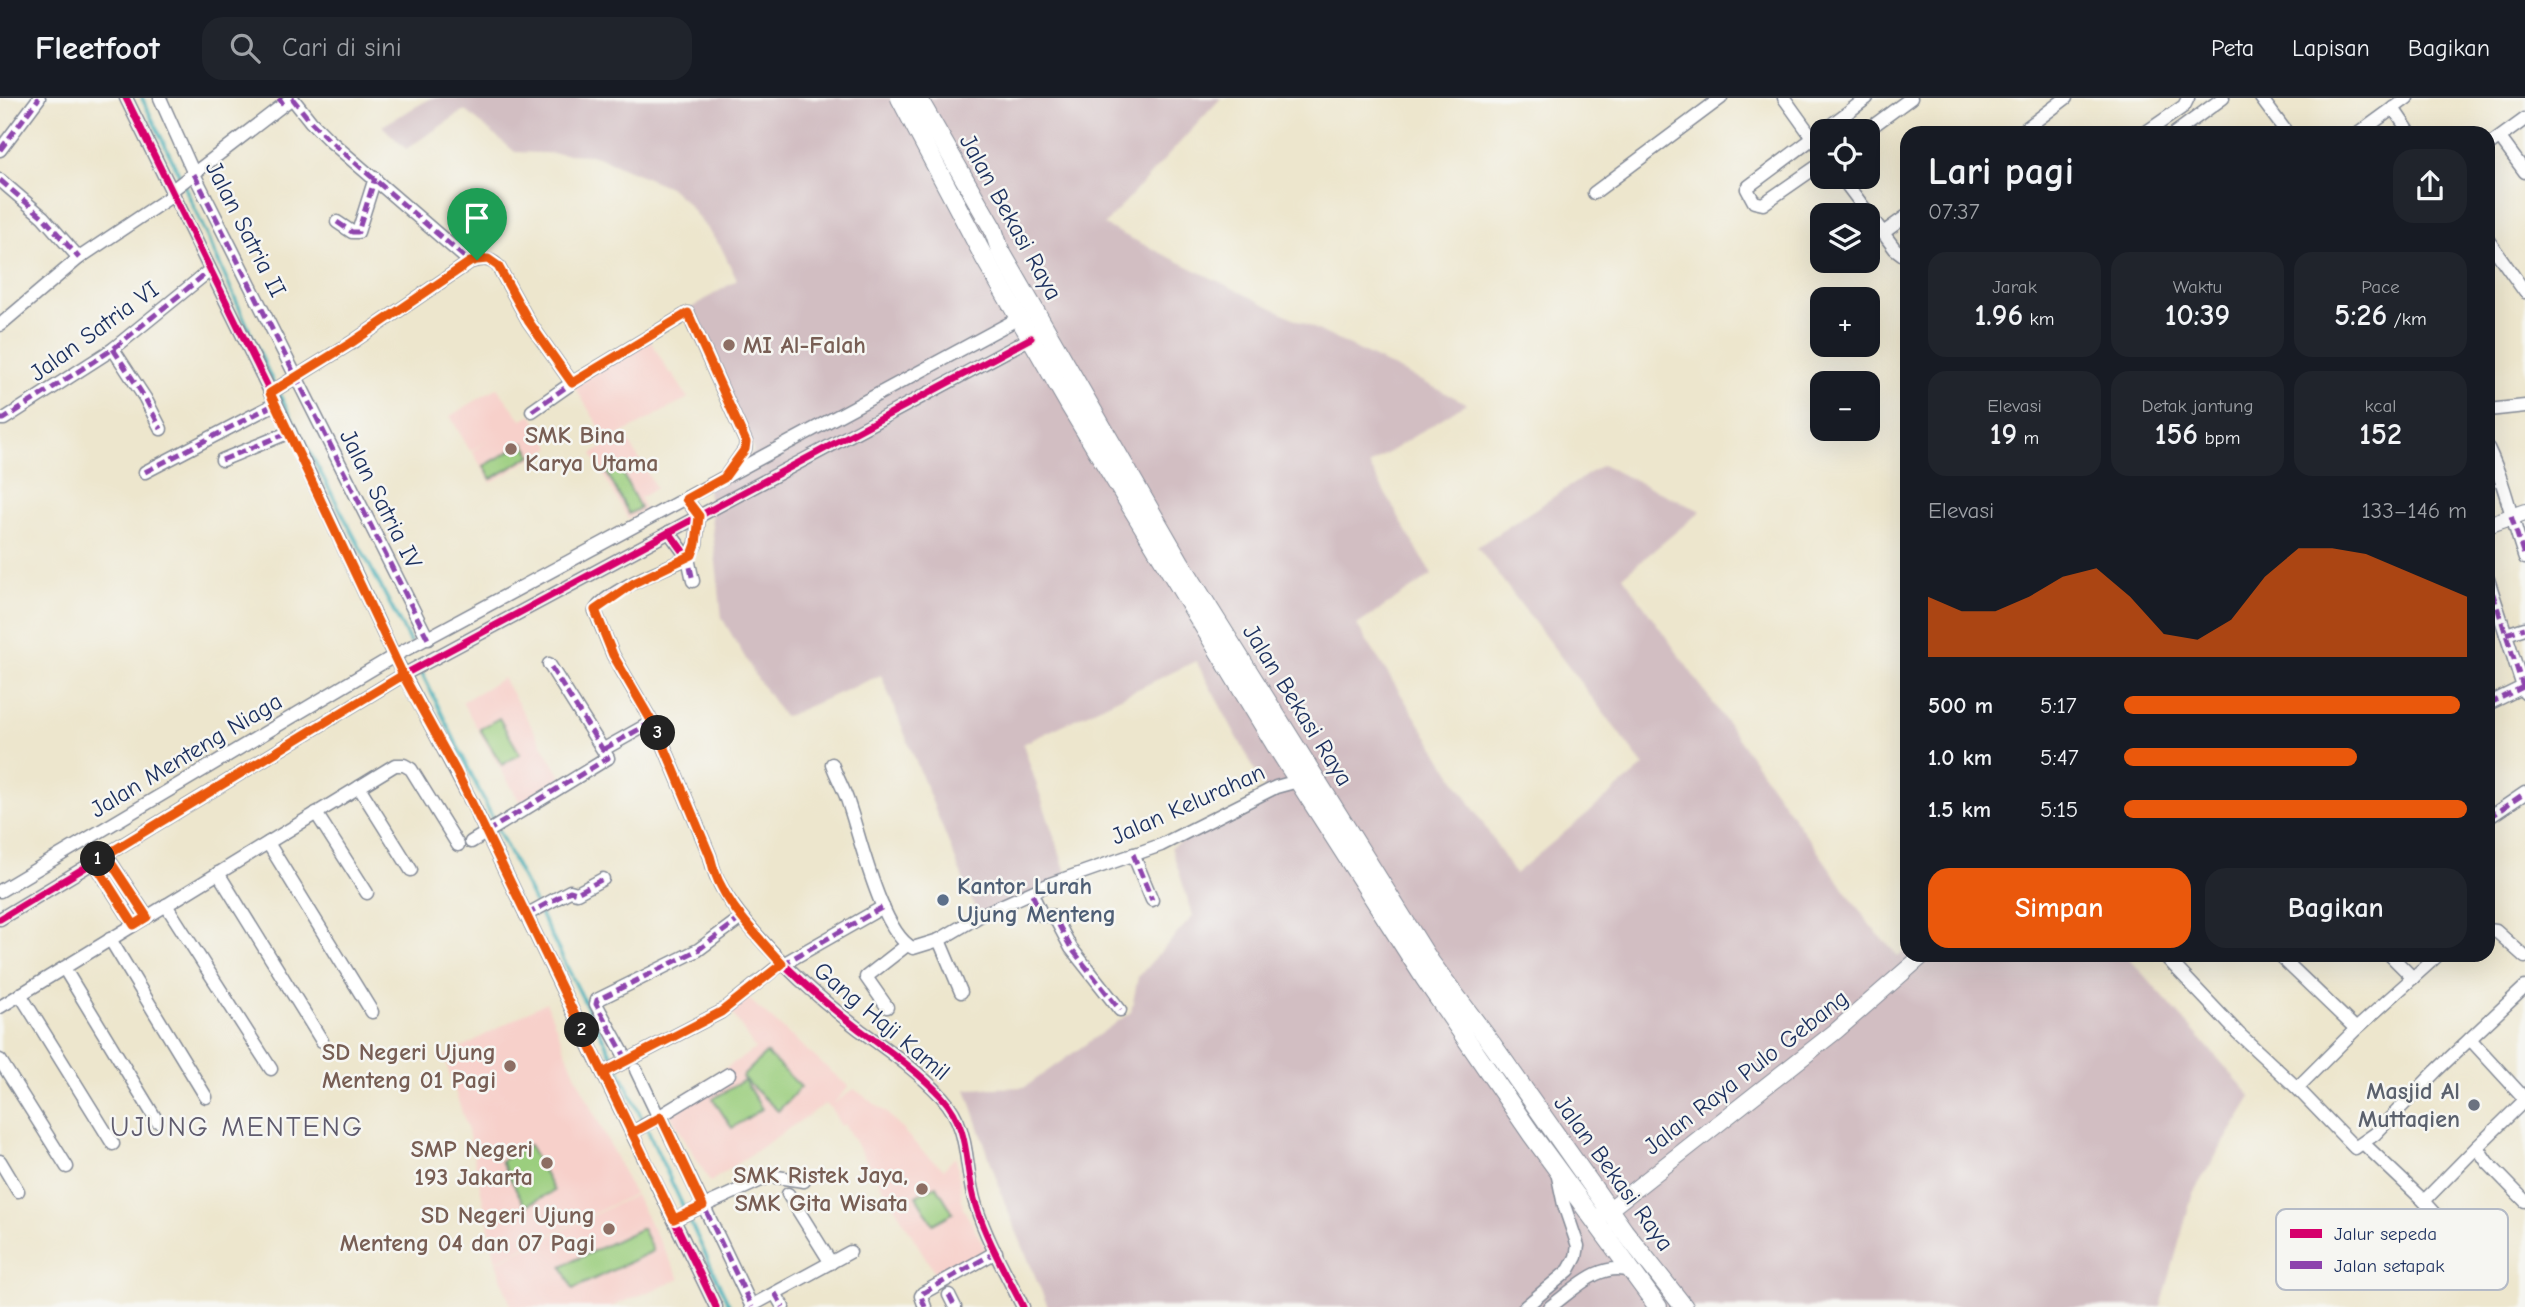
<!DOCTYPE html>
<html lang="id">
<meta charset="utf-8">
<style>
:root{--surface:#171b24;--page:#20242c;--text:#f1f3f6;--muted:#9ea1a6;--line:#363941;--accent:#ea580c}
body{margin:0;font-family:"Comic Neue",sans-serif;background:var(--page);color:var(--text);height:100vh;display:flex;flex-direction:column;font-size:26px;white-space:nowrap}
*{box-sizing:border-box;margin:0}
p{font-size:23px;color:var(--muted)}
.icon{flex:none;width:38px;height:38px;fill:none;stroke:currentColor;stroke-width:2;stroke-linecap:round;stroke-linejoin:round}
.map{position:relative;flex:1;overflow:hidden}
.details{position:absolute;left:1900px;top:28px;width:595px;height:836px;display:flex;flex-direction:column;background:var(--surface);border-radius:21px;box-shadow:0 7px 28px #0002}
.details>*{flex:none}
.fabs{position:absolute;left:1810px;top:21px;display:grid;gap:14px}
.fabs a{display:grid;place-items:center;width:70px;height:70px;border-radius:14px;background:var(--surface);box-shadow:0 7px 28px #0002;font-size:35px}
.pin{position:absolute;display:grid;place-items:center;width:60px;height:60px;color:#fff;margin:-72px -30px;border-radius:50% 50% 50% 0;rotate:-45deg;box-shadow:0 0 7px #0007}
.pin .icon{rotate:45deg}
.km{position:absolute;width:35px;height:35px;margin:-18px;border-radius:50%;background:#222;color:#fff;font-size:19px;line-height:35px;text-align:center}
.round{display:grid;place-items:center;flex:none;width:74px;height:74px;border-radius:21px;background:var(--page)}
.overview{display:flex;align-items:center;justify-content:space-between;height:119px;padding:0 28px}
h1{font-size:38px;font-weight:800;line-height:52px}
.figures{display:grid;grid-template-columns:repeat(3,1fr);gap:10px;height:119px;padding:7px 28px}
.figures div{display:grid;align-content:center;border-radius:18px;background:var(--page);text-align:center}
.figures b{font-size:30px;font-weight:800}
.figures small{font-size:19px;font-weight:400}
.figures p{font-size:19px}
.chart{height:196px;padding:14px 28px}
.chart p{display:flex;justify-content:space-between}
.chart svg{width:100%;height:126px;margin-top:7px;fill:var(--accent);opacity:.7}
.cta{display:flex;gap:14px;margin-top:auto;padding:14px 28px}
.cta a{flex:1;height:80px;border-radius:21px;background:var(--accent);color:#fff;font-size:28px;font-weight:800;line-height:80px;text-align:center}
.cta a+a{background:var(--page);color:var(--text)}
ul{padding:0 28px;list-style:none;font-size:23px}
li{display:grid;grid-template-columns:112px 84px 1fr;align-items:center;height:52px}
li i{height:18px;border-radius:9px;background:var(--accent)}
header{display:flex;align-items:center;gap:42px;box-sizing:border-box;height:98px;padding:0 35px;background:var(--surface);border-bottom:2px solid var(--line)}
header strong{font-size:33px}
nav{display:flex;gap:38px;margin-inline-start:auto;font-size:24px}
.search{width:490px;height:63px;background:var(--page);display:flex;align-items:center;gap:18px;box-sizing:border-box;padding:0 24px;border-radius:21px;color:var(--muted);font-size:26px}
.map>svg:first-child{display:block}
.built{fill:#f7d0ca}
.industrial{fill:#d2bec2}
.green{fill:#9bce7e;stroke:#5b7e6e;stroke-width:2}
.lines{fill:none;stroke-linecap:round;stroke-linejoin:round}
.stream{stroke:#3cadb7;stroke-width:3.5}
.minor-casing{stroke:#848a96;stroke-width:15}
.major-casing{stroke:#848a96;stroke-width:18}
.highway-casing{stroke:#848a96;stroke-width:20}
.minor{stroke:#fff;stroke-width:12}
.major{stroke:#fff;stroke-width:16}
.highway{stroke:#fff;stroke-width:18}
.quiet{stroke:#8e44ad;stroke-width:5;stroke-dasharray:10 5;stroke-linecap:butt}
.cycleway-casing{stroke:#f6f6f2;stroke-width:11}
.cycleway{stroke:#d6006c;stroke-width:7}
.route-casing{stroke:#fff;stroke-width:14}
.route{stroke:#ea580c;stroke-width:9}
.education-dot{fill:#8d6e63;stroke:#f6f6f2;stroke-width:2.5}
.service-dot{fill:#5c6f8a;stroke:#f6f6f2;stroke-width:2.5}
.worship-dot{fill:#6b7280;stroke:#f6f6f2;stroke-width:2.5}
.labels{text-anchor:middle;stroke-width:5;stroke-linejoin:round;paint-order:stroke}
.street-label{font-size:24px;fill:#1b2f5e;stroke:#f6f6f2}
.education-label{font-size:24px;font-weight:bold;fill:#785e54;stroke:#f6f6f2;text-anchor:end}
.service-label{font-size:24px;font-weight:bold;fill:#4e5e75;stroke:#f6f6f2;text-anchor:start}
.worship-label{font-size:24px;font-weight:bold;fill:#5b616d;stroke:#f6f6f2;text-anchor:end}
.quarter-label{font-size:28px;letter-spacing:2px;fill:#5f5b6d;stroke:#f6f6f2}
.key{fill:#f6f6f2;stroke:#b4bac6;stroke-width:2}
.key-label{font-size:19px;fill:#1b2f5e}
</style>
<header>
<strong>Fleetfoot</strong>
<div class="search"><svg class="icon" aria-label="search" viewBox="0 0 24 24"><circle cx="10" cy="10" r="6"/><path d="M15 15l6 6"/></svg>Cari di sini</div>
<nav><a>Peta</a><a>Lapisan</a><a>Bagikan</a></nav>
</header>
<div class="map">
<svg width="2525" height="1209" viewBox="0 0 2525 1209">
<rect width="100%" height="100%" fill="#f6f6f2"/>
<filter id="ink" filterUnits="userSpaceOnUse"><feTurbulence type="fractalNoise" baseFrequency=".0143" numOctaves="2"/><feDisplacementMap in="SourceGraphic" scale="14" xChannelSelector="R" yChannelSelector="G"/><feConvolveMatrix kernelMatrix="1 2 1 2 8 2 1 2 1" color-interpolation-filters="sRGB"/></filter>
<filter id="wash" filterUnits="userSpaceOnUse"><feTurbulence type="fractalNoise" baseFrequency=".00686" numOctaves="4" result="noise"/><feDisplacementMap in="SourceGraphic" scale="28" xChannelSelector="R" yChannelSelector="G"/><feGaussianBlur stdDeviation="1.57" result="paint"/><feColorMatrix in="noise" values="0 0 0 0 0 0 0 0 0 0 0 0 0 0 0 0 0 1.4 0 .05"/><feComposite in="paint" operator="in"/></filter>
<g filter="url(#wash)">
<rect width="100%" height="100%" fill="#ede6cd"/>
<!-- built -->
<g class="built">
<polygon points="647,237 670,276 672,275 688,300 608,343 573,286"/>
<polygon points="497,290 522,322 532,317 551,349 491,385 472,353 491,341 470,353 450,318"/>
<polygon points="626,339 656,390 640,400 645,412 628,421 592,356 606,347"/>
<polygon points="503,580 563,682 521,706 462,604"/>
<polygon points="744,897 849,989 833,1006 854,991 886,1014 925,1056 944,1071 956,1058 963,1110 986,1152 938,1180 844,1026 841,1028 830,1009 825,1006 710,1084 666,1009 755,951 729,910"/>
<polygon points="546,904 576,978 634,1096 496,1163 468,1033 444,959"/>
<polygon points="635,1097 680,1181 611,1209 511,1209 496,1164"/>
</g>
<!-- industrial -->
<polygon class="industrial" points="431,0 1221,0 1104,127 1466,305 1369,367 1432,477 1357,527 1515,776 1644,668 1477,449 1602,367 1701,413 1623,478 1870,827 1898,858 1907,851 1908,858 2127,858 2252,999 2193,1095 2161,1209 1048,1209 1005,1106 966,991 1025,989 1131,914 1138,879 1193,818 1171,749 1269,698 1196,563 1023,646 1068,780 978,818 881,577 784,619 757,580 722,520 707,381 754,354 683,215 737,182 721,149 686,104 669,89 593,57 515,54 465,12 406,51 382,28"/>
<!-- green -->
<g class="green">
<polygon points="524,345 532,357 491,381 484,368"/>
<polygon points="618,367 640,410 629,416 606,373"/>
<polygon points="499,620 520,656 502,667 480,631"/>
<polygon points="766,955 801,989 778,1013 742,979"/>
<polygon points="744,982 762,1011 732,1030 713,1001"/>
<polygon points="529,1047 554,1093 525,1108 501,1063"/>
<polygon points="936,1087 953,1115 933,1126 916,1098"/>
<polygon points="642,1130 653,1153 573,1191 562,1168"/>
</g>
<g class="lines">
<!-- stream -->
<g class="stream">
<polyline points="142,0 181,80"/>
<polyline points="184,87 274,287"/>
<polyline points="278,294 410,544"/>
<polyline points="420,571 495,725"/>
<polyline points="498,732 623,980 730,1209"/>
</g>
</g>
</g>
<g filter="url(#ink)">
<g class="lines">
<defs>
<g id="minor">
<polyline points="126,0 290,334 394,558 473,707 716,1209"/>
<polyline points="160,0 194,76 428,541"/>
<polyline points="292,0 311,24 329,42 470,164"/>
<polyline points="1784,0 1822,53"/>
<polyline points="2261,0 2287,35"/>
<polyline points="2393,10 2410,35"/>
<polyline points="1866,33 1911,0"/>
<polyline points="2020,35 2066,0"/>
<polyline points="2145,35 2184,8 2188,0"/>
<polyline points="2175,35 2223,0"/>
<polyline points="2359,35 2407,0"/>
<polyline points="2500,40 2525,74"/>
<polyline points="2488,48 2525,21"/>
<polyline points="0,52 39,0"/>
<polyline points="1822,65 1763,106 1754,104 1747,91 1749,88 1867,0"/>
<polyline points="1841,79 1895,151 1907,160"/>
<polyline points="0,82 43,119 79,160"/>
<polyline points="171,93 292,0"/>
<polyline points="1594,95 1721,0"/>
<polyline points="337,124 352,134 358,134 375,80"/>
<polyline points="1883,135 1908,117"/>
<polyline points="2488,142 2525,194"/>
<polyline points="0,227 79,160 173,97"/>
<polyline points="113,251 145,300 161,331"/>
<path d="M270,295L351,245L470,164C481,161 489,159 498,168L529,224L572,285"/>
<polyline points="2488,312 2525,308"/>
<polyline points="532,313 572,285 688,215 746,344 745,351 728,375"/>
<polyline points="0,321 4,321 113,251 209,173"/>
<path d="M2488,350C2505,385 2512,423 2525,460"/>
<polyline points="222,362 290,334"/>
<polyline points="145,374 275,306"/>
<polyline points="686,401 699,418 696,446 688,460 693,483"/>
<path d="M669,434L688,460C668,469 604,494 595,513L613,557L659,636L710,758C716,788 735,812 755,835C786,871 822,903 860,932C889,953 918,973 942,999C972,1032 963,1068 976,1108C987,1143 1007,1177 1023,1209"/>
<polyline points="2488,481 2525,595"/>
<polyline points="2506,536 2525,530"/>
<polyline points="2488,606 2523,589"/>
<polyline points="604,651 652,624"/>
<path d="M832,666C837,680 845,693 849,707C860,739 882,836 913,850L939,842L983,816L1050,786L1161,747L1276,689L1298,683"/>
<polyline points="359,689 411,772"/>
<polyline points="316,715 367,795"/>
<polyline points="2488,720 2525,695"/>
<polyline points="471,744 608,660 549,566"/>
<polyline points="268,745 372,914"/>
<polyline points="1133,756 1152,802"/>
<polyline points="106,757 147,819"/>
<polyline points="94,764 134,827"/>
<polyline points="218,775 322,943"/>
<polyline points="0,793 394,558 1021,219"/>
<polyline points="1032,796 1042,817 1054,818 1071,850 1120,912"/>
<polyline points="166,807 271,971"/>
<polyline points="526,817 570,793 577,795 603,781"/>
<polyline points="0,821 403,577 1031,240"/>
<polyline points="2488,832 2496,833 2525,859"/>
<polyline points="110,841 206,999"/>
<polyline points="939,842 961,894"/>
<polyline points="2165,858 2238,935 2297,990 2355,1050 2375,1036 2436,973 2525,889"/>
<polyline points="2280,858 2356,931"/>
<polyline points="2391,858 2413,880"/>
<polyline points="64,870 157,1023"/>
<polyline points="20,896 113,1046"/>
<polyline points="0,909 395,667 404,667 411,671 458,747"/>
<polyline points="887,909 866,879 907,847"/>
<polyline points="2470,941 2525,1001"/>
<polyline points="0,962 67,1069"/>
<polyline points="627,962 596,906 597,902 698,852 741,820"/>
<polyline points="636,972 659,1020"/>
<polyline points="603,975 721,914 776,870 883,809"/>
<polyline points="2297,990 2356,931 2437,858"/>
<polyline points="661,1019 752,1209"/>
<polyline points="632,1035 729,976"/>
<polyline points="2364,1046 2424,1103 2475,1160"/>
<polyline points="2477,1049 2525,1002"/>
<polyline points="0,1063 18,1093"/>
<polyline points="788,1096 831,1165"/>
<polyline points="2424,1103 2477,1049 2487,1064 2525,1103"/>
<polyline points="675,1121 770,1078 804,1083"/>
<polyline points="775,1195 783,1209"/>
<polyline points="949,1197 955,1209"/>
<polyline points="751,1208 850,1154"/>
<polyline points="925,1209 921,1198 923,1195 996,1154"/>
<polyline points="1525,1209 1569,1172 1576,1159 1578,1148 1564,1107 1557,1074"/>
<path d="M1550,1209C1575,1191 1599,1163 1631,1173"/>
</g>
<g id="major">
<polyline points="2488,427 2525,414"/>
<polyline points="1601,1118 1836,933 1922,858"/>
</g>
<g id="highway">
<polyline points="900,0 985,161 1070,308 1276,648 1425,881 1532,1037 1658,1209"/>
<polyline points="918,0 993,131 1000,152 1180,464 1431,865 1492,946 1624,1133 1684,1209"/>
</g>
</defs>
<!-- minor casing -->
<use href="#minor" class="minor-casing"/>
<!-- major casing -->
<use href="#major" class="major-casing"/>
<!-- highway casing -->
<use href="#highway" class="highway-casing"/>
<!-- minor -->
<use href="#minor" class="minor"/>
<!-- major -->
<use href="#major" class="major"/>
<!-- highway -->
<use href="#highway" class="highway"/>
<!-- quiet -->
<g class="quiet">
<polyline points="279,0 283,6"/>
<polyline points="292,0 311,24 329,42 470,164"/>
<polyline points="0,52 39,0"/>
<polyline points="194,76 428,541"/>
<polyline points="0,82 43,119 79,160"/>
<polyline points="337,124 352,134 358,134 375,80"/>
<polyline points="113,251 145,300 161,331"/>
<path d="M270,295L351,245L470,164C481,161 489,159 498,168L529,224L572,285"/>
<polyline points="532,313 572,285 688,215 746,344 745,351 724,380"/>
<polyline points="0,321 4,321 113,251 209,173"/>
<polyline points="222,362 290,334"/>
<polyline points="145,374 275,306"/>
<polyline points="686,401 699,418 696,446 688,460 693,483"/>
<polyline points="2511,418 2525,460"/>
<polyline points="2488,481 2525,595"/>
<polyline points="2506,536 2525,530"/>
<polyline points="2488,606 2523,589"/>
<polyline points="604,651 652,624"/>
<polyline points="2488,720 2525,695"/>
<polyline points="486,734 608,660 549,566"/>
<polyline points="1133,756 1152,802"/>
<polyline points="1032,796 1042,817 1054,818 1071,850 1120,912"/>
<polyline points="526,817 570,793 577,795 603,781"/>
<polyline points="627,962 596,906 597,902 698,852 741,820"/>
<polyline points="603,975 721,914 776,870 883,809"/>
<polyline points="661,1019 752,1209"/>
<polyline points="775,1195 783,1209"/>
<polyline points="949,1197 955,1209"/>
<polyline points="925,1209 921,1198 923,1195 996,1154"/>
</g>
<defs>
<g id="cycleway">
<polyline points="126,0 290,334 394,558 473,707 716,1209"/>
<path d="M669,434L688,460C668,469 604,494 595,513L613,557L659,636L710,758C716,788 735,812 755,835C786,871 822,903 860,932C889,953 918,973 942,999C972,1032 963,1068 976,1108C987,1143 1007,1177 1023,1209"/>
<polyline points="0,821 403,577 1031,240"/>
</g>
</defs>
<!-- cycleway casing -->
<use href="#cycleway" class="cycleway-casing"/>
<!-- cycleway -->
<use href="#cycleway" class="cycleway"/>
</g>
</g>
<g class="lines" filter="url(#ink)">
<defs>
<path id="route" d="M477,162L470,164L351,245L270,295L403,577L106,757L94,764L134,827L147,819L106,757L403,577L456,673L486,734C549,863 611,992 674,1121L703,1108L661,1019L632,1035L603,975L721,914L782,866C754,834 719,801 710,758L659,636L613,557L595,512L634,485L692,457L696,446L699,418L686,401L724,380L745,351L746,344L688,215L572,285L529,224L498,168L488,161L477,162"/>
</defs>
<!-- route casing -->
<use href="#route" class="route-casing"/>
<!-- route -->
<use href="#route" class="route"/>
</g>
<!-- markers -->
<g class="education-dot">
<circle cx="729" cy="247" r="7"/>
<circle cx="511" cy="351" r="7"/>
<circle cx="510" cy="968" r="7"/>
<circle cx="547" cy="1065" r="7"/>
<circle cx="922" cy="1091" r="7"/>
<circle cx="609" cy="1131" r="7"/>
</g>
<circle class="service-dot" cx="943" cy="802" r="7"/>
<circle class="worship-dot" cx="2474" cy="1007" r="7"/>
<g class="labels">
<!-- street labels -->
<g class="street-label">
<text transform="translate(1011 119) rotate(61)" y="8">Jalan Bekasi Raya</text>
<text transform="translate(246 131) rotate(63)" y="8">Jalan Satria II</text>
<text transform="translate(94 233) rotate(-36)" y="8">Jalan Satria VI</text>
<text transform="translate(381 401) rotate(63)" y="8">Jalan Satria IV</text>
<text transform="translate(1298 607) rotate(58)" y="8">Jalan Bekasi Raya</text>
<text transform="translate(186 657) rotate(-31)" y="8">Jalan Menteng Niaga</text>
<text transform="translate(1188 706) rotate(-24)" y="8">Jalan Kelurahan</text>
<text transform="translate(882 923) rotate(40)" y="8">Gang Haji Kamil</text>
<text transform="translate(1746 974) rotate(-38)" y="8">Jalan Raya Pulo Gebang</text>
<text transform="translate(1614 1075) rotate(54)" y="8">Jalan Bekasi Raya</text>
</g>
<!-- education labels -->
<g class="education-label">
<text x="743" y="255" text-anchor="start">MI Al-Falah</text>
<text x="525" y="345" text-anchor="start">SMK Bina<tspan x="525" dy="28">Karya Utama</tspan></text>
<text x="496" y="962">SD Negeri Ujung<tspan x="496" dy="28">Menteng 01 Pagi</tspan></text>
<text x="533" y="1059">SMP Negeri<tspan x="533" dy="28">193 Jakarta</tspan></text>
<text x="908" y="1085">SMK Ristek Jaya,<tspan x="908" dy="28">SMK Gita Wisata</tspan></text>
<text x="595" y="1125">SD Negeri Ujung<tspan x="595" dy="28">Menteng 04 dan 07 Pagi</tspan></text>
</g>
<!-- service labels -->
<g class="service-label">
<text x="957" y="796">Kantor Lurah<tspan x="957" dy="28">Ujung Menteng</tspan></text>
</g>
<!-- worship labels -->
<g class="worship-label">
<text x="2460" y="1001">Masjid Al<tspan x="2460" dy="28">Muttaqien</tspan></text>
</g>
<!-- quarter labels -->
<g class="quarter-label">
<text x="237" y="1038">UJUNG MENTENG</text>
</g>
</g>
<!-- legend -->
<rect x="2276" y="1111" width="232" height="81" rx="10" class="key"/>
<rect x="2290" y="1131" width="32" height="9" fill="#d6006c"/>
<rect x="2290" y="1163" width="32" height="8" fill="#8e44ad"/>
<g class="key-label">
<text x="2334" y="1142">Jalur sepeda</text>
<text x="2334" y="1174">Jalan setapak</text>
</g>
</svg>
<div class="fabs">
<a><svg class="icon" aria-label="locate" viewBox="0 0 24 24"><circle cx="12" cy="12" r="6"/><path d="M12 2v4M12 18v4M2 12h4M18 12h4"/></svg></a>
<a><svg class="icon" aria-label="layers" viewBox="0 0 24 24"><path d="M12 4l9 5-9 5-9-5zM3 14l9 5 9-5"/></svg></a>
<a>+</a>
<a>−</a>
</div>
<div class="pin" style="left:477px;top:162px;background:#1e9e55"><svg class="icon" aria-label="arrive" viewBox="0 0 24 24"><path d="M6 21V4h12l-3 4 3 4H6"/></svg></div>
<b class="km" style="left:98px;top:761px">1</b>
<b class="km" style="left:582px;top:932px">2</b>
<b class="km" style="left:658px;top:635px">3</b>
<section class="details">
<div class="overview"><div><h1>Lari pagi</h1><p>07:37</p></div><a class="round"><svg class="icon" aria-label="share" viewBox="0 0 24 24"><path d="M12 15V3M7 8l5-5 5 5M5 13v7h14v-7"/></svg></a></div>
<div class="figures">
<div><p>Jarak</p><b>1.96<small> km</small></b></div>
<div><p>Waktu</p><b>10:39</b></div>
<div><p>Pace</p><b>5:26<small> /km</small></b></div>
</div>
<div class="figures">
<div><p>Elevasi</p><b>19<small> m</small></b></div>
<div><p>Detak jantung</p><b>156<small> bpm</small></b></div>
<div><p>kcal</p><b>152</b></div>
</div>
<div class="chart"><p><span>Elevasi</span>133–146 m</p>
<svg viewBox="0 0 160 44" preserveAspectRatio="none"><path d="M0 44V23L10 28L20 28L30 23L40 16L50 13L60 23L70 36L80 38L90 31L100 16L110 6L120 6L130 8L140 13L150 18L160 23V44z"/></svg>
</div>
<ul>
<li><b>500 m</b>5:17<i style="width:98%"></i></li>
<li><b>1.0 km</b>5:47<i style="width:68%"></i></li>
<li><b>1.5 km</b>5:15<i style="width:100%"></i></li>
</ul>
<div class="cta"><a>Simpan</a><a>Bagikan</a></div>
</section>
</div>
